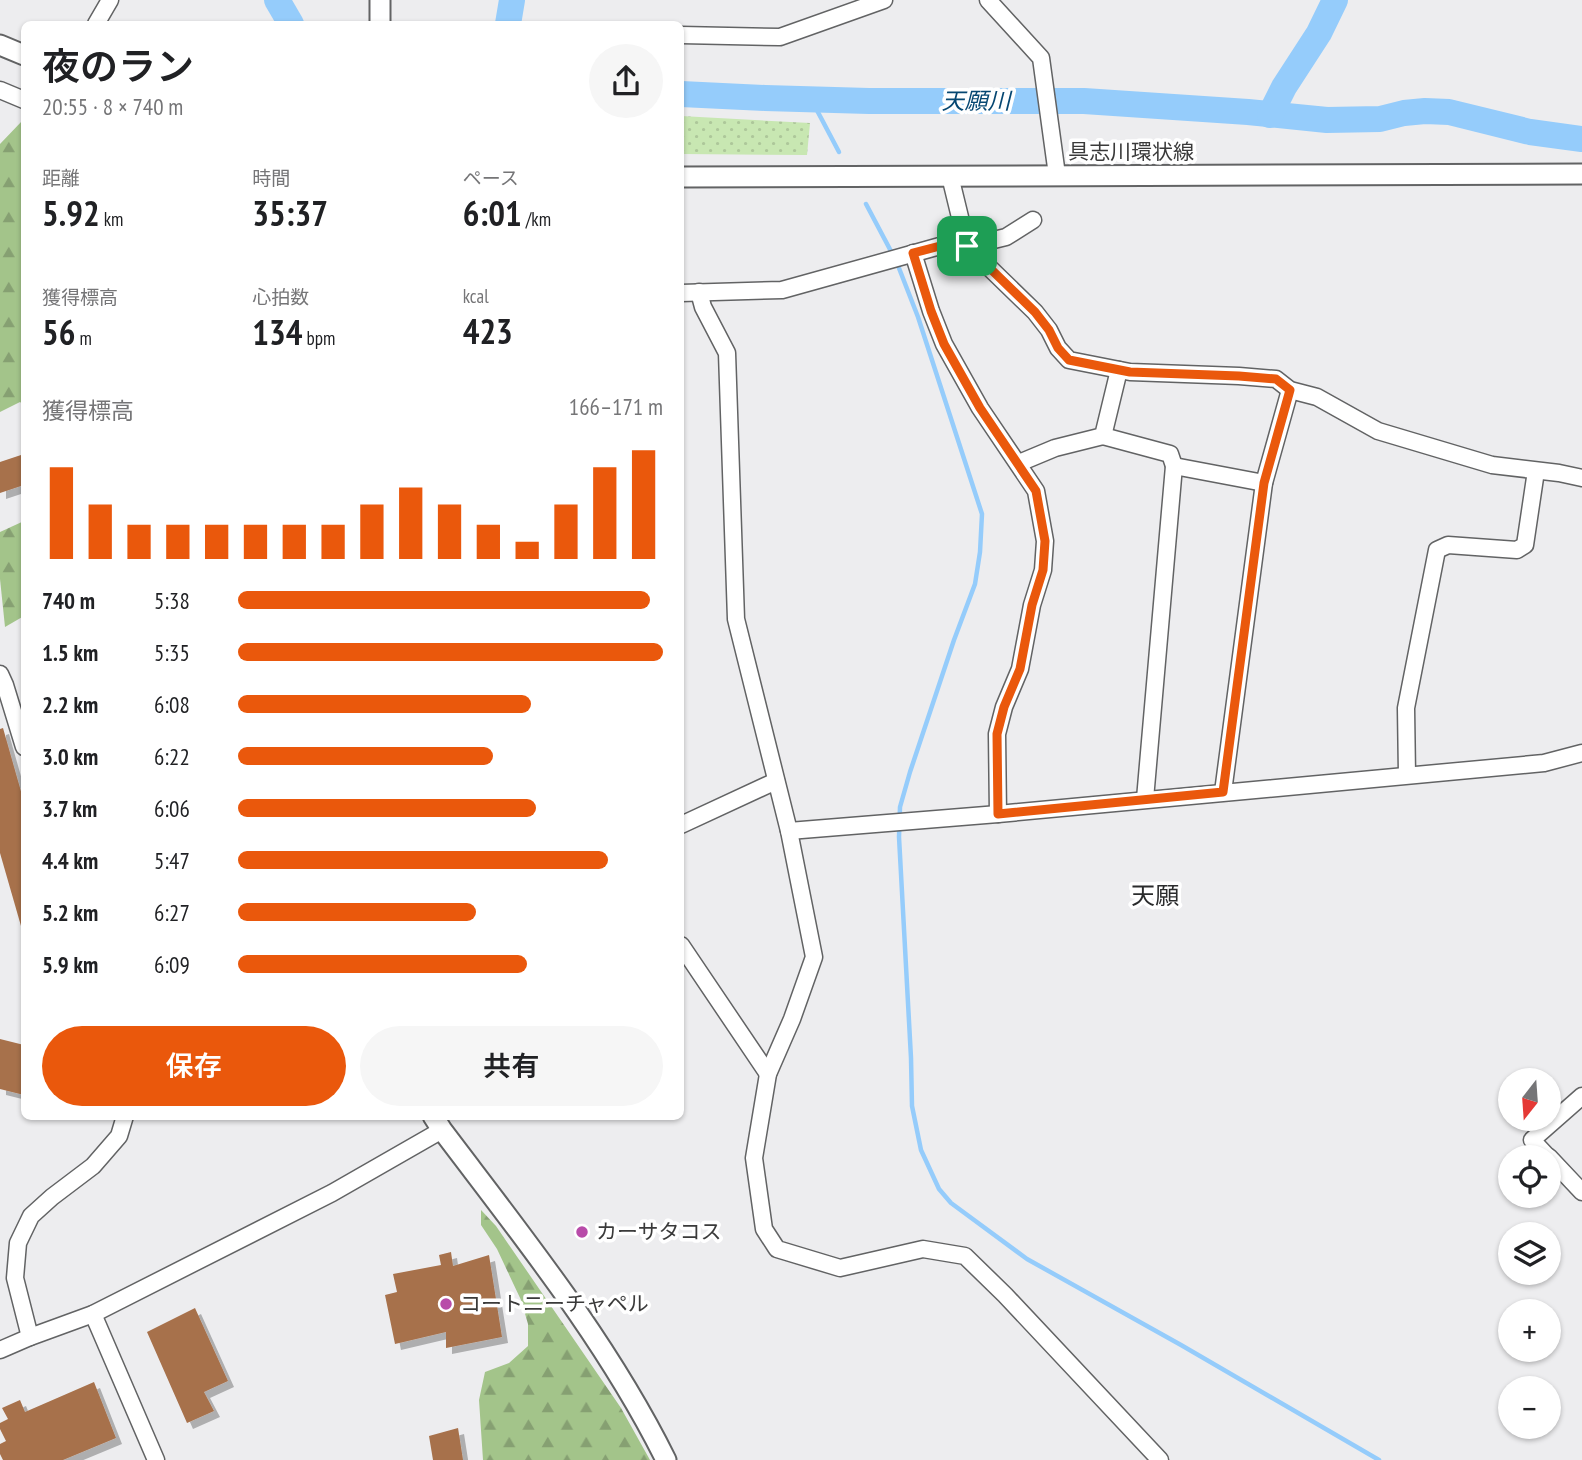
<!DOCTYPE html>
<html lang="ja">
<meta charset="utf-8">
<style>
:root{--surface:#fff;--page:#f6f6f6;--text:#202124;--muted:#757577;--accent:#ea580c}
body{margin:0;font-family:"PT Sans Narrow","Noto Sans JP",sans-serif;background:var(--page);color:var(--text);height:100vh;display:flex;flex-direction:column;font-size:26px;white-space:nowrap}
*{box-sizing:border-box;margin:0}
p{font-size:23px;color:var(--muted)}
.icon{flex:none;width:38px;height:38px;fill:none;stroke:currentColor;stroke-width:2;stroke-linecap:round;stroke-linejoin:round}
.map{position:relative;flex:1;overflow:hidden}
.drawer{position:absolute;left:21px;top:21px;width:663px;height:1099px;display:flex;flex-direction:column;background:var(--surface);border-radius:10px;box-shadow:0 2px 5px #0004}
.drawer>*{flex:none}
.needle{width:46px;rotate:197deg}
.controls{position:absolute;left:1498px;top:1068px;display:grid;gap:14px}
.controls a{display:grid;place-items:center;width:63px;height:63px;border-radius:50%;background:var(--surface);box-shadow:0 2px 5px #0004;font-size:35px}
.pin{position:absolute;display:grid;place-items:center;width:60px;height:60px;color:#fff;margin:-30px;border-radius:14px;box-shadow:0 4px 10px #0006}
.round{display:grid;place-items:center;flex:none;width:74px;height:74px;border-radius:37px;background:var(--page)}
.headline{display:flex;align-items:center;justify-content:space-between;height:119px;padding:0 21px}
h1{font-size:38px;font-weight:600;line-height:52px}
.figures{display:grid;grid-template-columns:repeat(3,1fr);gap:10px;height:119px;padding:7px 21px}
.figures div{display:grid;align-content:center}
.figures b{font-size:35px;font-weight:600}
.figures small{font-size:19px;font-weight:400}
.figures p{font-size:19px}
.chart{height:196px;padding:14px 21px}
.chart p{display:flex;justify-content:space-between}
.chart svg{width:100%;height:126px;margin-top:7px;stroke:var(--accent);stroke-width:6}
.action{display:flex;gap:14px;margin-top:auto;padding:14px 21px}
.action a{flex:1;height:80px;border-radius:42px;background:var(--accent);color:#fff;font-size:28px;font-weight:600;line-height:80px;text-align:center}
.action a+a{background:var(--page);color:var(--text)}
ul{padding:0 21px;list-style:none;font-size:23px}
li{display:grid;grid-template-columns:112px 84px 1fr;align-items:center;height:52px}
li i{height:18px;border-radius:9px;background:var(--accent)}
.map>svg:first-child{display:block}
.green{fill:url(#green-dots)}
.forest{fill:url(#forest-firs)}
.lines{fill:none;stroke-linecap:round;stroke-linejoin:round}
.stream{stroke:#95ccfb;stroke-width:4.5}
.river{stroke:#95ccfb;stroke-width:26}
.building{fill:#a7714b;filter:url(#shadow)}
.minor-casing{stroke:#626364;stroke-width:19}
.major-casing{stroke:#626364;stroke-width:23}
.minor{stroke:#fff;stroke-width:16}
.major{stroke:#fff;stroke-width:19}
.route-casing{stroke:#fff;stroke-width:14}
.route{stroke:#ea580c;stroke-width:9}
.poi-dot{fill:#b84ba9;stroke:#fff;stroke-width:2.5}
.labels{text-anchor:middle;stroke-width:7;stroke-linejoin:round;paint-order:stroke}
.street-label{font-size:21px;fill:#3a3a3a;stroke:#fff}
.poi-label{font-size:21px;fill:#3a3a3a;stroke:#fff;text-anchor:start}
.water-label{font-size:23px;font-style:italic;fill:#064772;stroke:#fff}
.quarter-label{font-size:24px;fill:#2a2b2c;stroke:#fff}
</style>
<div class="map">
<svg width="1582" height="1460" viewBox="0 0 1582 1460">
<defs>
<pattern id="green-dots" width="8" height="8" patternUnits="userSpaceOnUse" patternTransform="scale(1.75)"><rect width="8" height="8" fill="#c8e7b2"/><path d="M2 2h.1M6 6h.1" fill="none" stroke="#adc79a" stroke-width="1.8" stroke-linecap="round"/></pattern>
<pattern id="forest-firs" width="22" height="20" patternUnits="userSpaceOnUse" patternTransform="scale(1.75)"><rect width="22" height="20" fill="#a3c48a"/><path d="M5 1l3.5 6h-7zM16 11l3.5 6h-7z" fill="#86a072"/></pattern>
<filter id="shadow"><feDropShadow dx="6" dy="6" stdDeviation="0" flood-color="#0004"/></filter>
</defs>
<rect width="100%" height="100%" fill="#ededef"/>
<!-- green -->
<polygon class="green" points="681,116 810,123 807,155 681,154"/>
<!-- forest -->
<g class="forest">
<polygon points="22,121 24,122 24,405 20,402 0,412 0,144"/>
<polygon points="24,521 24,616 5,627 0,579 0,532"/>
<polygon points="481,1210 496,1226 621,1408 650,1460 483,1460 479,1400 485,1372 509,1363 528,1346 528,1324 521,1300 497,1249 481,1225"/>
</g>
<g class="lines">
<!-- stream -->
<g class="stream">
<polyline points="811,99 839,152"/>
<polyline points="866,204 893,255"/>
<polyline points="897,263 918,317 982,514 980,552 975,584 954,640 910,772 900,807 899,837 911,1058 912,1106 921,1150 939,1189 951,1203 1027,1259 1181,1345 1379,1460"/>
</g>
<!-- river -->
<g class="river">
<polyline points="277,0 291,24"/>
<polyline points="508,24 512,0"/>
<polyline points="681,94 765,98 869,101 1084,101 1248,112 1327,120 1380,119 1404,113 1425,111 1449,112 1530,132 1582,139"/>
<polyline points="1270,115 1284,87 1319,33 1335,0"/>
</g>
</g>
<!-- building -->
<g class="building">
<polygon points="24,454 24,485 0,493 0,462"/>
<polygon points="3,728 24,802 24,926 21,926 0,853 0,729"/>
<polygon points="0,1039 24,1045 24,1095 0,1089"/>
<polygon points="451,1252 453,1266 489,1255 502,1337 446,1348 446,1332 395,1344 385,1295 397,1292 393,1274 441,1265 439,1255"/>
<polygon points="195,1308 228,1381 204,1392 214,1411 187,1423 147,1332"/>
<polygon points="94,1382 116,1438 63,1460 3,1460 0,1454 0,1444 6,1441 0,1429 0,1423 8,1419 2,1408 20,1400 25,1412"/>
<polygon points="458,1428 463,1460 433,1460 429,1436"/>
</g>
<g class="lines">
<defs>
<g id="minor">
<polyline points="988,0 1041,58 1057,175"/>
<polyline points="96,24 110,0"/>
<polyline points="681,35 780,37 884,0"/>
<polyline points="0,90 24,100"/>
<polyline points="950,176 967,246 1035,312 1049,330 1058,348 1069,360 1130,372 1239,376 1276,379 1290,390 1317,397 1378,431 1492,465 1559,473 1582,478"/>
<polyline points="913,253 931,311 944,344 980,408 1036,491 1045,541 1043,570 1032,605 1020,669 1004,707 997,734 998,814"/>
<polyline points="699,292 703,307 727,353 736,619 789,831 814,957 792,1019 768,1074 754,1158 764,1229 777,1249 840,1268 923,1249 965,1256 1005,1295 1160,1460"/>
<polyline points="681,293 782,290 940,246 961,248 1006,237 1033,220"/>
<polyline points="1103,436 1170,454 1174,466 1145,799"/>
<polyline points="1019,463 1055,448 1103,436 1119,370"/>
<polyline points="1174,466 1264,483"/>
<polyline points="0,674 5,685 24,747"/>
<polyline points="1407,775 1406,708 1437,550 1448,545 1517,550 1525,545 1536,471"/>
<polyline points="1223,792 1264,483 1290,390"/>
<polyline points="681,825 776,781"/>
<polyline points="789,831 998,814 1544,763 1582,753"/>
<polyline points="681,945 768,1074"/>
<polyline points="1548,1157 1532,1140 1582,1096"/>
<polyline points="1549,1157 1582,1192"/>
<polyline points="93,1314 156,1460"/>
<polyline points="30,1337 15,1278 18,1243 31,1216 52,1197 93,1166 119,1136 125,1116"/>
<polyline points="0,1350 30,1337 93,1314 332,1193 442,1130"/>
</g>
<g id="major">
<polyline points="380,24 380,0"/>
<polyline points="0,45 24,55"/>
<polyline points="681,177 1582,174"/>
<path d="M433,1116L442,1130C522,1236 607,1341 666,1460"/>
</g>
</defs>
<!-- minor casing -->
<use href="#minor" class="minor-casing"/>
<!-- major casing -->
<use href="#major" class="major-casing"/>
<!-- minor -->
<use href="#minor" class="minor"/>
<!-- major -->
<use href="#major" class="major"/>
</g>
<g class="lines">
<defs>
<polygon id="route" points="940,246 961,248 967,246 1035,312 1049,330 1058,348 1069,360 1130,372 1239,376 1276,379 1290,390 1264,483 1223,792 998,814 997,734 1004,707 1020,669 1032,605 1043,570 1045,541 1036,491 980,408 944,344 931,311 913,253"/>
</defs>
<!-- route casing -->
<use href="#route" class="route-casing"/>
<!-- route -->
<use href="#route" class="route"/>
</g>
<!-- markers -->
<g class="poi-dot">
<circle cx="582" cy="1232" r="7"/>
<circle cx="446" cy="1304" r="7"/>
</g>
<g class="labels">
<!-- street labels -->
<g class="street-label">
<text x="1131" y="159">具志川環状線</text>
</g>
<!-- poi labels -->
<g class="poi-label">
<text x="596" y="1239">カーサタコス</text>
<text x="460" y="1311">コートニーチャペル</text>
</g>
<!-- water labels -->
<g class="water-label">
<text x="976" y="109">天願川</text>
</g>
<!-- quarter labels -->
<g class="quarter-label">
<text x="1155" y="904">天願</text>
</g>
</g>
</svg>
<div class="controls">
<a><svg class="needle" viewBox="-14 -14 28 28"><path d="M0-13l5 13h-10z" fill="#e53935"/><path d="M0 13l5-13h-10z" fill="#757577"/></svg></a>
<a><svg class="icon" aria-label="locate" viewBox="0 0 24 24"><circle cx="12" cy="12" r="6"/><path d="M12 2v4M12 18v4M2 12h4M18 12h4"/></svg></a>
<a><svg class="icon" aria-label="layers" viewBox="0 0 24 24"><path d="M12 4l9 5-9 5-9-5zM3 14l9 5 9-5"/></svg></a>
<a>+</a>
<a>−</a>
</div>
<div class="pin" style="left:967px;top:246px;background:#1e9e55"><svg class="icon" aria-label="arrive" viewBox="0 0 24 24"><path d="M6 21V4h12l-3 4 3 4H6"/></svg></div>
<section class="drawer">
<div class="headline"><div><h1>夜のラン</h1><p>20:55 · 8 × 740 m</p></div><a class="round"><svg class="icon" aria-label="share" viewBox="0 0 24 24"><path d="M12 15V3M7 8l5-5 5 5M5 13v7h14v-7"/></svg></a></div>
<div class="figures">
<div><p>距離</p><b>5.92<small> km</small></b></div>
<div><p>時間</p><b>35:37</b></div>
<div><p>ペース</p><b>6:01<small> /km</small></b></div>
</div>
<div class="figures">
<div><p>獲得標高</p><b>56<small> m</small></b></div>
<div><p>心拍数</p><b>134<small> bpm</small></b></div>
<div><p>kcal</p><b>423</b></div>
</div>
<div class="chart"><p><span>獲得標高</span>166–171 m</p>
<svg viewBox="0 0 160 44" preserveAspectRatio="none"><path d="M5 44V12M15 44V25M25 44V32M35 44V32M45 44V32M55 44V32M65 44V32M75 44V32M85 44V25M95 44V19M105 44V25M115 44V32M125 44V38M135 44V25M145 44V12M155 44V6"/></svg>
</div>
<ul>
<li><b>740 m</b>5:38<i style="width:97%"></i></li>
<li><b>1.5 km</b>5:35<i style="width:100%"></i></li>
<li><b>2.2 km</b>6:08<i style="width:69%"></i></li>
<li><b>3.0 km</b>6:22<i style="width:60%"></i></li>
<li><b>3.7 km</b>6:06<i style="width:70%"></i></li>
<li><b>4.4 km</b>5:47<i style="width:87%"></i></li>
<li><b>5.2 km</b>6:27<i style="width:56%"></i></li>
<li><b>5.9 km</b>6:09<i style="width:68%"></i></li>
</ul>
<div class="action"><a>保存</a><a>共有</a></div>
</section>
</div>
